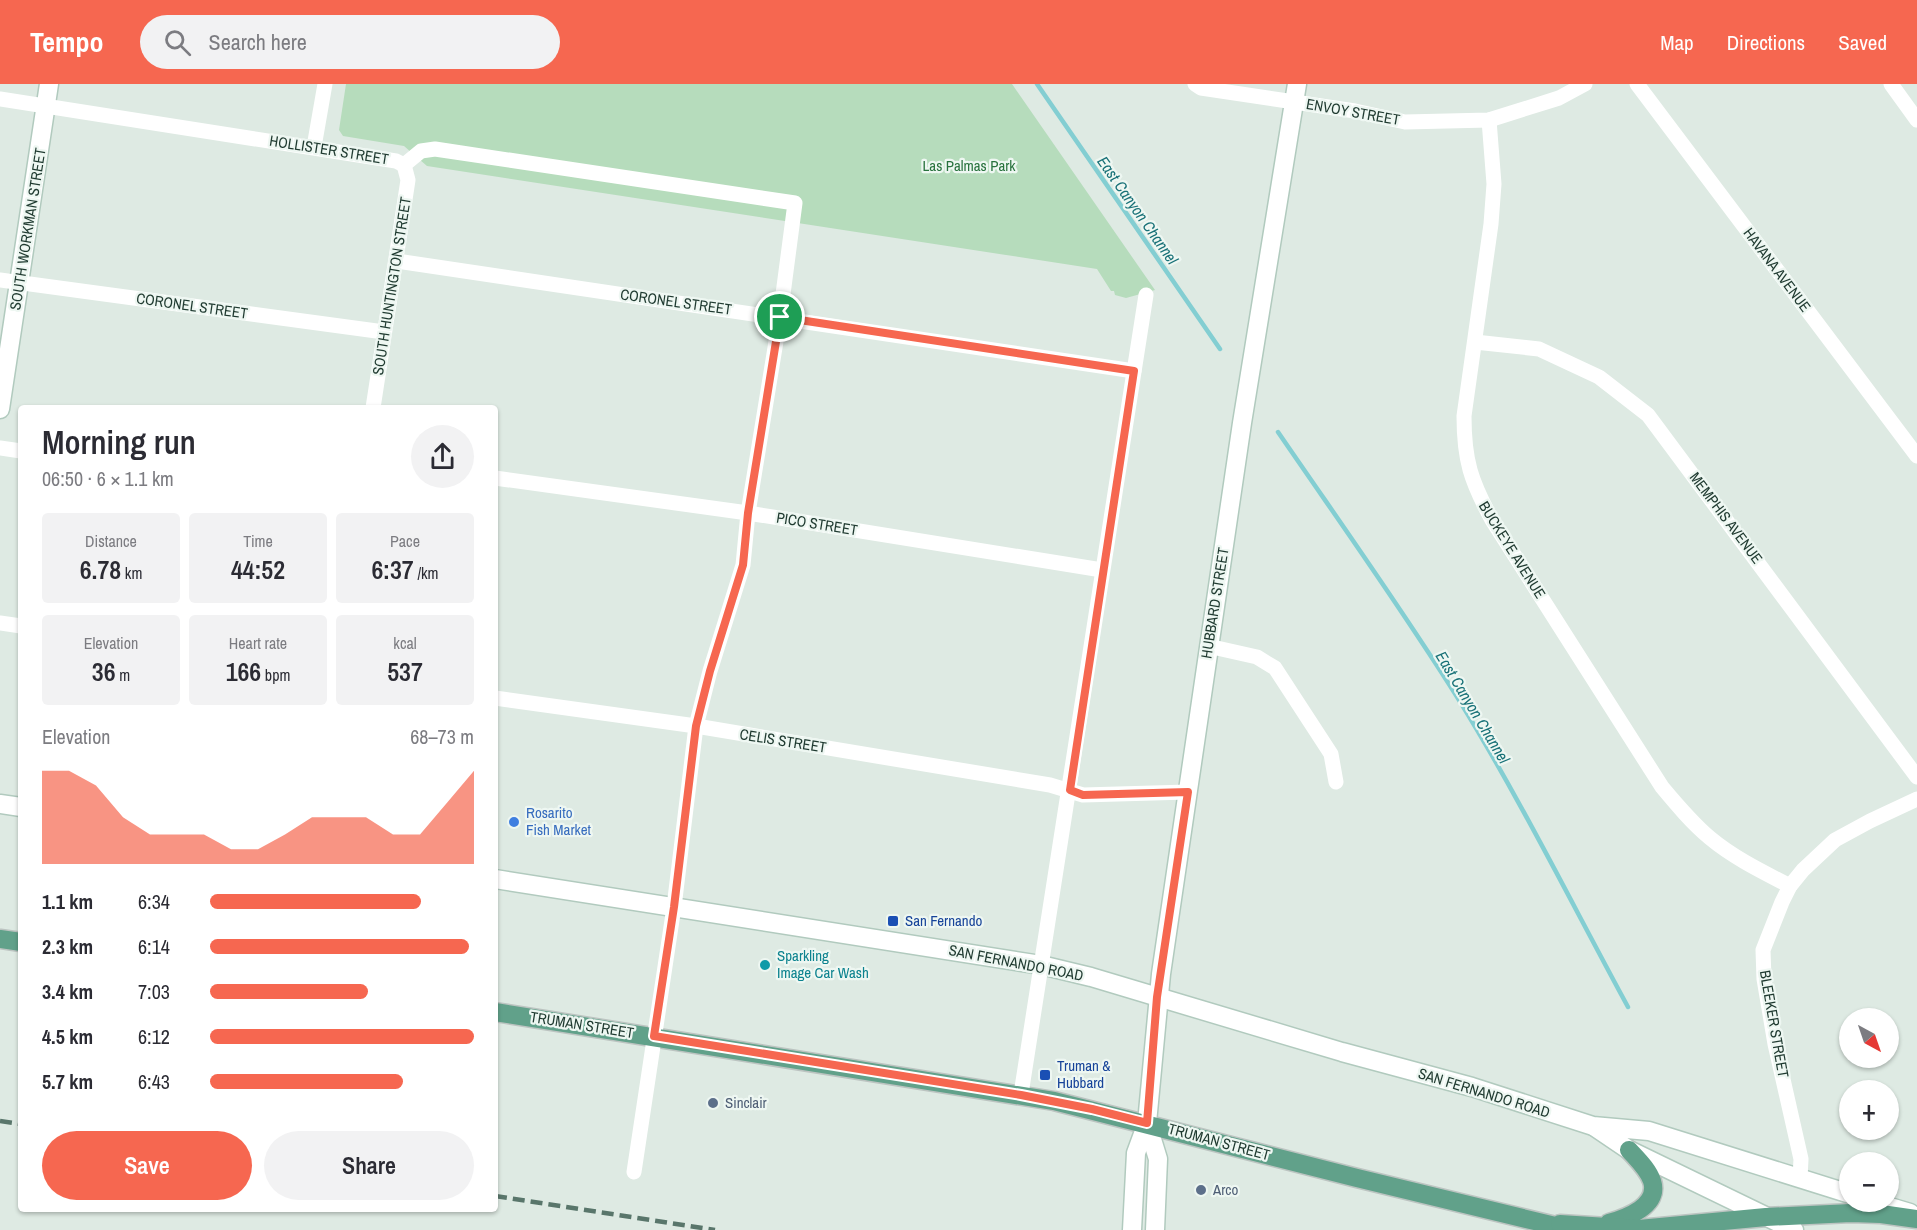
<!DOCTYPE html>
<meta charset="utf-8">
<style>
:root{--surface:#fff;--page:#f2f2f3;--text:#2b2b33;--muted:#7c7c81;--accent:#f66750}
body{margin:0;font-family:"Archivo Narrow",sans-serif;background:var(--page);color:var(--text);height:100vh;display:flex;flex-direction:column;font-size:22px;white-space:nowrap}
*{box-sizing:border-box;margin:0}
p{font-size:20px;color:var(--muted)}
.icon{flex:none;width:33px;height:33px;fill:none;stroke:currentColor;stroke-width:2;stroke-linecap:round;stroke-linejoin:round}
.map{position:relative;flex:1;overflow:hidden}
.drawer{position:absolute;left:18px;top:321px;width:480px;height:807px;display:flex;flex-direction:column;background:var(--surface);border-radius:6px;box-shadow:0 2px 4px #0004}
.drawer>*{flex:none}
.needle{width:39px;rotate:140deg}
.controls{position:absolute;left:1839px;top:924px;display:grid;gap:12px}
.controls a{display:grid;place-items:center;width:60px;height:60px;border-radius:50%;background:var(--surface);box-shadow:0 2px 4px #0004;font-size:30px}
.pin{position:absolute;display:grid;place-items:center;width:51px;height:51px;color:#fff;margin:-26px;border:3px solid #fff;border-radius:50%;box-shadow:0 2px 6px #0007}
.round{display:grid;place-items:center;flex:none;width:63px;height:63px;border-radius:32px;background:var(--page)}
.summary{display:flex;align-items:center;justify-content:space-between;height:102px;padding:0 24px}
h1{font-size:33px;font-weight:600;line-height:45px}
.stats{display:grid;grid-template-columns:repeat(3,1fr);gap:9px;height:102px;padding:6px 24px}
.stats div{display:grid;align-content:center;border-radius:6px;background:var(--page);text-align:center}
.stats b{font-size:26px;font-weight:600}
.stats small{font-size:16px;font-weight:400}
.stats p{font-size:16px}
.chart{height:168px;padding:12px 24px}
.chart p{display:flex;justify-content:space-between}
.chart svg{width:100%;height:108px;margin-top:6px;fill:var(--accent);opacity:.7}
.primary-button{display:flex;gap:12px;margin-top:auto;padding:12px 24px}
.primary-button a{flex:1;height:69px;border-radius:36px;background:var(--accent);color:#fff;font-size:24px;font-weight:600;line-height:69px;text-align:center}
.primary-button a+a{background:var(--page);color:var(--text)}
ul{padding:0 24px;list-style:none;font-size:20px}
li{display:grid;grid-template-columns:96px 72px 1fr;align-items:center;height:45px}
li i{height:15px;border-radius:8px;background:var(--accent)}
header{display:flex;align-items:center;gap:36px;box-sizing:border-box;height:84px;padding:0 30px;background:var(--accent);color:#fff}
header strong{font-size:28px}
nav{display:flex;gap:33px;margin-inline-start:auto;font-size:21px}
.search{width:420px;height:54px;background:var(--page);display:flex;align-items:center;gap:15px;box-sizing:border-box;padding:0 21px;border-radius:33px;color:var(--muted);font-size:22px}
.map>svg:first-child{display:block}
.green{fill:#b6dcbc}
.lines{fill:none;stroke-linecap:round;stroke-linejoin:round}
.stream{stroke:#83ced2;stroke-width:4.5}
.secondary-casing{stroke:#b1cabe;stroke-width:21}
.primary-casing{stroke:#bcc4c1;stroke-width:21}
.street{stroke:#fff;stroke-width:15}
.secondary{stroke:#fff;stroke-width:18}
.primary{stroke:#61a18a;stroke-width:18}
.rail{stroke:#59766b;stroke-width:4.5;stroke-dasharray:12 6;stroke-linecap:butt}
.route-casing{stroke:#fff;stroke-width:12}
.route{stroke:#f66750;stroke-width:8}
.shop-dot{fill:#3f7fe0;stroke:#eef7f2;stroke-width:2}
.transit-dot{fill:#1a4fb4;stroke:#eef7f2;stroke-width:2}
.culture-dot{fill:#0f9aa8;stroke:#eef7f2;stroke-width:2}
.service-dot{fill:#5c6f8a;stroke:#eef7f2;stroke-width:2}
.labels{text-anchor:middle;stroke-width:4.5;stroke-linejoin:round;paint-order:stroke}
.street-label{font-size:15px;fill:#1f3a30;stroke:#eef7f2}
.park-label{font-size:15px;fill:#28723d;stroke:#eef7f2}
.shop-label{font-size:15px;fill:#366cbe;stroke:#eef7f2;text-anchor:start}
.transit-label{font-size:15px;fill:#164399;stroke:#eef7f2;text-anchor:start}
.culture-label{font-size:15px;fill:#0d838f;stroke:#eef7f2;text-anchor:start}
.service-label{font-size:15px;fill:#4e5e75;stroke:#eef7f2;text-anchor:start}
.water-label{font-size:16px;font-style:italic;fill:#187177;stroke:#eef7f2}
</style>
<header>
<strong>Tempo</strong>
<div class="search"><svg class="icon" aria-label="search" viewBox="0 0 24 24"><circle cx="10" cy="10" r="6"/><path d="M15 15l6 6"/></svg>Search here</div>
<nav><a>Map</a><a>Directions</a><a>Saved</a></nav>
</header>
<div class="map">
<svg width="1917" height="1146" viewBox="0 0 1917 1146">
<rect width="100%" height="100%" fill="#deeae3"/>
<!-- green -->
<polygon class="green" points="346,0 1012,0 1155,206 1126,214 1115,211 1114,207 1111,207 1097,185 427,82 404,62 343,52 339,46"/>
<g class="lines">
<!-- stream -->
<g class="stream">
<polyline points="1037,0 1220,265"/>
<path d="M1278,348C1339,437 1402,525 1459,616C1520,715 1572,820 1628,923"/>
</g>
<defs>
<g id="secondary">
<polyline points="0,325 49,0"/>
<polyline points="0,720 21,723"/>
<polyline points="495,795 1041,881 1091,893 1342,968 1472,1003 1593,1042 1649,1047 1850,1110"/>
<polyline points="1147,1039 1158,1075 1155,1146"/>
<polyline points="1595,1043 1629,1066 1794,1146"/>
<polyline points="1873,1118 1910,1129"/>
<polyline points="1132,1146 1136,1069 1147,1039 1161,890 1242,339 1297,0"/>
</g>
<g id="primary">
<polyline points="0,855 21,858"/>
<polyline points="495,928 1054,1017 1357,1094 1572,1146"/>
<path d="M1609,1139C1626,1134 1660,1122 1652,1097C1648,1085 1637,1075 1629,1066"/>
<polyline points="1560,1140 1639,1145 1766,1133 1851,1129 1881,1130 1917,1135"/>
</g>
</defs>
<!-- secondary casing -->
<use href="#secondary" class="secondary-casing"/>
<!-- primary casing -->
<use href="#primary" class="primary-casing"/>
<!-- street -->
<g class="street">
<polyline points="1195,0 1201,4 1355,27 1405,38 1489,36 1559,14 1585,0"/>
<polyline points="1637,0 1917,372"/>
<polyline points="1891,0 1917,36"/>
<polyline points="0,15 396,77 404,81"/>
<path d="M1489,36L1494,100L1491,140L1464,332C1464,377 1471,397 1492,436L1662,703C1677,721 1692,739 1710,754C1734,774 1763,788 1790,802"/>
<polyline points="314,63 325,0"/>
<polyline points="404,81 421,67 435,65 795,119 780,233 748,429 743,481 710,587 696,642 674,823 634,1088"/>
<polyline points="397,177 1134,287"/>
<polyline points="0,196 384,248"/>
<polyline points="1475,258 1539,265 1599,293 1648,331 1917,693"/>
<polyline points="373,324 408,96 404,81"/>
<polyline points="0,364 21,367"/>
<polyline points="495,394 748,429 1102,486"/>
<polyline points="0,539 21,542"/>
<polyline points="1208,562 1257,573 1275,584 1331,670 1336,698"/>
<polyline points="495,614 696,642 1050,701 1083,711 1188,708"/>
<polyline points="1021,1010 1146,211"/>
<polyline points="1800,1094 1801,1075 1775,960 1764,895 1763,866 1782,818 1790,802 1803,786 1835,756 1870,737 1917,715"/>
</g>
<!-- secondary -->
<use href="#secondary" class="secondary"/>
<!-- primary -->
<use href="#primary" class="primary"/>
<!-- rail -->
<g class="rail">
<polyline points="0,1037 21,1040"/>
<polyline points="495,1112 715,1146"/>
</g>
</g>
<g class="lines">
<defs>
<polygon id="route" points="780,233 1134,287 1070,706 1083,711 1188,708 1157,913 1147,1039 1092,1025 1021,1011 654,952 674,823 696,642 710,587 743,481 748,429"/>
</defs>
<!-- route casing -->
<use href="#route" class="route-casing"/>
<!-- route -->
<use href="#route" class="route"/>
</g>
<!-- markers -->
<circle class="shop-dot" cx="514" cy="738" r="6"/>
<g class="transit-dot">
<rect x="887" y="831" width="12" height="12" rx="3"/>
<rect x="1039" y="985" width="12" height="12" rx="3"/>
</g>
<circle class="culture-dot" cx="765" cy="881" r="6"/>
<g class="service-dot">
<circle cx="713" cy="1019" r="6"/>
<circle cx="1201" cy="1106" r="6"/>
</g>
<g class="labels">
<!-- street labels -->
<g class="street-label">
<text transform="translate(1353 28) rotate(10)" y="5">ENVOY STREET</text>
<text transform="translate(329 66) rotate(9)" y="5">HOLLISTER STREET</text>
<text transform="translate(28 145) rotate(-81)" y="5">SOUTH WORKMAN STREET</text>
<text transform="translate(1777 186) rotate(53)" y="5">HAVANA AVENUE</text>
<text transform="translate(392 202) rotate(-81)" y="5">SOUTH HUNTINGTON STREET</text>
<text transform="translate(676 218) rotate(8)" y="5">CORONEL STREET</text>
<text transform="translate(192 222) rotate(8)" y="5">CORONEL STREET</text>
<text transform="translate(1726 434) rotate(53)" y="5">MEMPHIS AVENUE</text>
<text transform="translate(817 440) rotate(9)" y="5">PICO STREET</text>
<text transform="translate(1512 466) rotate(58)" y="5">BUCKEYE AVENUE</text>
<text transform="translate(1215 519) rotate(-81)" y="5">HUBBARD STREET</text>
<text transform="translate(783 657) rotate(9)" y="5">CELIS STREET</text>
<text transform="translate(1016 879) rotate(11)" y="5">SAN FERNANDO ROAD</text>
<text transform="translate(1774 940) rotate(80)" y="5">BLEEKER STREET</text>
<text transform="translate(582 941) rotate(9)" y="5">TRUMAN STREET</text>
<text transform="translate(1484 1009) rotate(17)" y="5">SAN FERNANDO ROAD</text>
<text transform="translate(1219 1058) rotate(15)" y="5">TRUMAN STREET</text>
</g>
<!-- park labels -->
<g class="park-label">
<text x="969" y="87">Las Palmas Park</text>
</g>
<!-- shop labels -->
<g class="shop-label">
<text x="526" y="734">Rosarito<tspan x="526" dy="17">Fish Market</tspan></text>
</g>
<!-- transit labels -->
<g class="transit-label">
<text x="905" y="842">San Fernando</text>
<text x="1057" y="987">Truman &amp;<tspan x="1057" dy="17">Hubbard</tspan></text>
</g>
<!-- culture labels -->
<g class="culture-label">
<text x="777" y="877">Sparkling<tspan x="777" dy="17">Image Car Wash</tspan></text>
</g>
<!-- service labels -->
<g class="service-label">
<text x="725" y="1024">Sinclair</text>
<text x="1213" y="1111">Arco</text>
</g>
<!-- water labels -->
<g class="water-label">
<text transform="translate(1138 126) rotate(55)" y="6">East Canyon Channel</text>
<text transform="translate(1473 623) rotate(59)" y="6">East Canyon Channel</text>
</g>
</g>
</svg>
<div class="controls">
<a><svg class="needle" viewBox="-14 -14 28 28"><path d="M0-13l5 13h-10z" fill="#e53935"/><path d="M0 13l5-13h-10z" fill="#7c7c81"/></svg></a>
<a>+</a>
<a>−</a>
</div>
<div class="pin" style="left:780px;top:233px;background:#1e9e55"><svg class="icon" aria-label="arrive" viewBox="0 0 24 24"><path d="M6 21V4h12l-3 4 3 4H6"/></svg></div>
<section class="drawer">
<div class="summary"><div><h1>Morning run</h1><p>06:50 · 6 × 1.1 km</p></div><a class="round"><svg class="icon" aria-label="share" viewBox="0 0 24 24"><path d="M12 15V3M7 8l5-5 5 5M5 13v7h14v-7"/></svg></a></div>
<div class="stats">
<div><p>Distance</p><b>6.78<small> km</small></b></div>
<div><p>Time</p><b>44:52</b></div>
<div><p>Pace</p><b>6:37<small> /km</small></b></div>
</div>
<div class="stats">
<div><p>Elevation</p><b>36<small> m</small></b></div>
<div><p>Heart rate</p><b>166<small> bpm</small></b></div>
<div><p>kcal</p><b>537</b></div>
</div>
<div class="chart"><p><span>Elevation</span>68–73 m</p>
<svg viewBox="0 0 160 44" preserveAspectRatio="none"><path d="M0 44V6L10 6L20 12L30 25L40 32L50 32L60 32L70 38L80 38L90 32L100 25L110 25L120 25L130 32L140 32L150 19L160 6V44z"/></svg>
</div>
<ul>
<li><b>1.1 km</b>6:34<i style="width:80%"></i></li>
<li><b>2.3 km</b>6:14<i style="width:98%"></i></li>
<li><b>3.4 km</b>7:03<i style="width:60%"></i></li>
<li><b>4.5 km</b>6:12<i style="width:100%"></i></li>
<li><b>5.7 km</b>6:43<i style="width:73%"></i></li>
</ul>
<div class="primary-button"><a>Save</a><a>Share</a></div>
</section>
</div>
